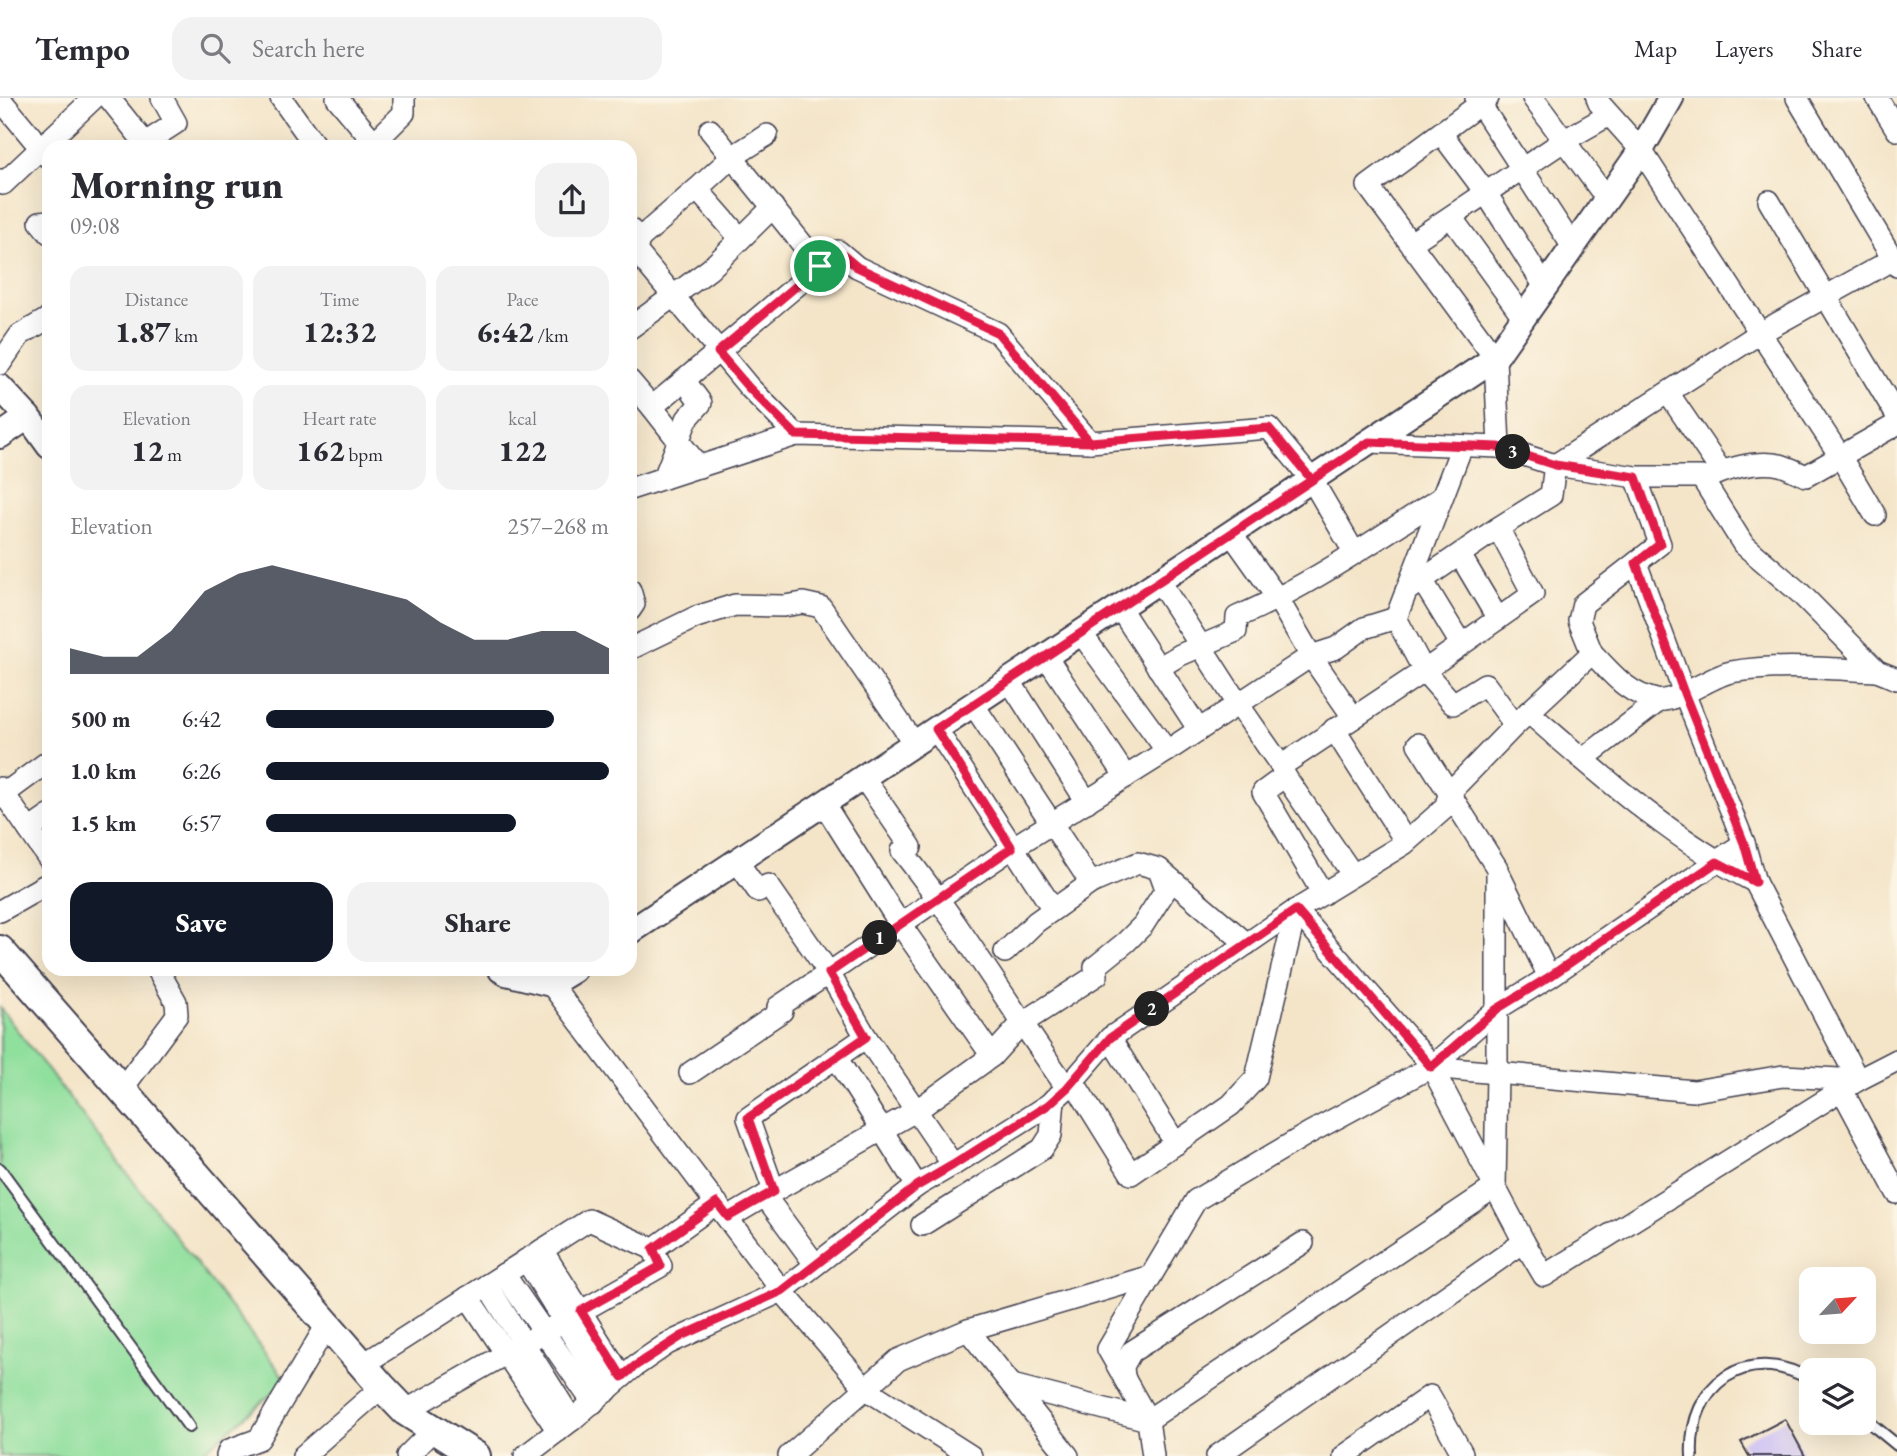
<!DOCTYPE html>
<meta charset="utf-8">
<style>
:root{--surface:#fff;--page:#f2f2f3;--text:#2b2b33;--muted:#7c7c81;--line:#e1e1e2;--accent:#111827}
body{margin:0;font-family:"EB Garamond",serif;background:var(--page);color:var(--text);height:100vh;display:flex;flex-direction:column;font-size:26px;white-space:nowrap}
*{box-sizing:border-box;margin:0}
p{font-size:23px;color:var(--muted)}
.icon{flex:none;width:38px;height:38px;fill:none;stroke:currentColor;stroke-width:2;stroke-linecap:round;stroke-linejoin:round}
.map{position:relative;flex:1;overflow:hidden}
.panel{position:absolute;left:42px;top:42px;width:595px;height:836px;display:flex;flex-direction:column;background:var(--surface);border-radius:21px;box-shadow:0 7px 28px #0002}
.panel>*{flex:none}
.needle{width:46px;rotate:64deg}
.controls{position:absolute;left:1799px;top:1169px;display:grid;gap:14px}
.controls a{display:grid;place-items:center;width:77px;height:77px;border-radius:14px;background:var(--surface);box-shadow:0 7px 28px #0002;font-size:35px}
.pin{position:absolute;display:grid;place-items:center;width:60px;height:60px;color:#fff;margin:-30px;border:4px solid #fff;border-radius:50%;box-shadow:0 2px 7px #0007}
.km{position:absolute;width:35px;height:35px;margin:-18px;border-radius:50%;background:#222;color:#fff;font-size:19px;line-height:35px;text-align:center}
.round{display:grid;place-items:center;flex:none;width:74px;height:74px;border-radius:21px;background:var(--page)}
.overview{display:flex;align-items:center;justify-content:space-between;height:119px;padding:0 28px}
h1{font-size:38px;font-weight:800;line-height:52px}
.stats{display:grid;grid-template-columns:repeat(3,1fr);gap:10px;height:119px;padding:7px 28px}
.stats div{display:grid;align-content:center;border-radius:18px;background:var(--page);text-align:center}
.stats b{font-size:30px;font-weight:800}
.stats small{font-size:19px;font-weight:400}
.stats p{font-size:19px}
.chart{height:196px;padding:14px 28px}
.chart p{display:flex;justify-content:space-between}
.chart svg{width:100%;height:126px;margin-top:7px;fill:var(--accent);opacity:.7}
.action{display:flex;gap:14px;margin-top:auto;padding:14px 28px}
.action a{flex:1;height:80px;border-radius:21px;background:var(--accent);color:#fff;font-size:28px;font-weight:800;line-height:80px;text-align:center}
.action a+a{background:var(--page);color:var(--text)}
ul{padding:0 28px;list-style:none;font-size:23px}
li{display:grid;grid-template-columns:112px 84px 1fr;align-items:center;height:52px}
li i{height:18px;border-radius:9px;background:var(--accent)}
header{display:flex;align-items:center;gap:42px;box-sizing:border-box;height:98px;padding:0 35px;background:var(--surface);border-bottom:2px solid var(--line)}
header strong{font-size:33px}
nav{display:flex;gap:38px;margin-inline-start:auto;font-size:24px}
.search{width:490px;height:63px;background:var(--page);display:flex;align-items:center;gap:18px;box-sizing:border-box;padding:0 24px;border-radius:21px;color:var(--muted);font-size:26px}
.map>svg:first-child{display:block}
.green{fill:#8fdf9d;stroke:#58806c;stroke-width:2}
.building{fill:#c4b7f6}
.lines{fill:none;stroke-linecap:round;stroke-linejoin:round}
.service-casing{stroke:#423f50;stroke-width:14}
.minor-casing{stroke:#423f50;stroke-width:24}
.tertiary-casing{stroke:#423f50;stroke-width:28}
.secondary-casing{stroke:#423f50;stroke-width:32}
.service{stroke:#fff;stroke-width:10}
.minor{stroke:#fff;stroke-width:21}
.tertiary{stroke:#fff;stroke-width:24}
.secondary{stroke:#fff;stroke-width:28}
.route-casing{stroke:#fff;stroke-width:14}
.route{stroke:#e11d48;stroke-width:9}
</style>
<header>
<strong>Tempo</strong>
<div class="search"><svg class="icon" aria-label="search" viewBox="0 0 24 24"><circle cx="10" cy="10" r="6"/><path d="M15 15l6 6"/></svg>Search here</div>
<nav><a>Map</a><a>Layers</a><a>Share</a></nav>
</header>
<div class="map">
<svg width="1897" height="1358" viewBox="0 0 1897 1358">
<rect width="100%" height="100%" fill="#fcf5e5"/>
<filter id="ink" filterUnits="userSpaceOnUse"><feTurbulence type="fractalNoise" baseFrequency=".0143" numOctaves="2"/><feDisplacementMap in="SourceGraphic" scale="14" xChannelSelector="R" yChannelSelector="G"/><feConvolveMatrix kernelMatrix="1 2 1 2 8 2 1 2 1" color-interpolation-filters="sRGB"/></filter>
<filter id="wash" filterUnits="userSpaceOnUse"><feTurbulence type="fractalNoise" baseFrequency=".00686" numOctaves="4" result="noise"/><feDisplacementMap in="SourceGraphic" scale="28" xChannelSelector="R" yChannelSelector="G"/><feGaussianBlur stdDeviation="1.57" result="paint"/><feColorMatrix in="noise" values="0 0 0 0 0 0 0 0 0 0 0 0 0 0 0 0 0 1.4 0 .05"/><feComposite in="paint" operator="in"/></filter>
<g filter="url(#wash)">
<rect width="100%" height="100%" fill="#f4e5c9"/>
<!-- green -->
<polygon class="green" points="0,910 287,1283 198,1358 0,1358"/>
<g id="blocks">
<!-- building -->
<polygon class="building" points="1785,1321 1805,1358 1749,1358 1741,1344"/>
</g>
</g>
<g filter="url(#ink)">
<use href="#blocks" fill-opacity="0" stroke="#423f50" stroke-width="2"/>
<g class="lines">
<defs>
<g id="service">
<polyline points="0,1071 189,1329"/>
<polyline points="1864,1320 1897,1347"/>
<path d="M1692,1358C1688,1286 1747,1244 1811,1282"/>
</g>
<g id="minor">
<polyline points="109,0 145,45 145,49"/>
<polyline points="281,0 316,49"/>
<polyline points="337,0 378,49"/>
<polyline points="1476,0 1573,149"/>
<polyline points="1533,0 1607,101"/>
<polyline points="1597,0 1599,5 1641,52 1840,358 1875,417"/>
<polyline points="1797,0 1897,168"/>
<polyline points="1877,0 1897,32"/>
<polyline points="0,1 49,60"/>
<polyline points="710,32 820,168"/>
<polyline points="1441,35 1486,95 1545,189"/>
<polyline points="145,45 176,25 162,0"/>
<polyline points="370,49 404,15 404,0"/>
<polyline points="0,82 3,86 94,0"/>
<polyline points="697,91 732,59 767,37"/>
<polyline points="1769,103 1897,318"/>
<polyline points="1451,119 1524,220"/>
<polyline points="49,123 40,124 49,135"/>
<polyline points="631,132 639,141 697,91 740,140"/>
<polyline points="630,141 639,141 636,153 749,289 796,337"/>
<polyline points="1411,145 1565,42 1609,17"/>
<polyline points="630,230 710,171 773,109"/>
<polyline points="0,266 20,237 49,220"/>
<polyline points="630,283 652,309"/>
<polyline points="1668,295 1721,373"/>
<polyline points="1369,344 1499,349 1495,260 1368,88 1488,0"/>
<polyline points="1499,349 1555,367 1636,379 1701,379 1743,446 1800,495 1877,573 1897,581"/>
<polyline points="699,369 652,309 838,153 857,169 998,235 1090,344"/>
<polyline points="664,380 687,321 701,305 684,282"/>
<path d="M1703,382C1724,371 1756,362 1780,367C1788,369 1797,374 1806,378L1897,326"/>
<polyline points="630,391 796,337 1090,344 1269,330 1312,382 1354,454"/>
<polyline points="1231,435 1278,501 1311,558 1353,619"/>
<polyline points="1460,457 1498,521"/>
<polyline points="1636,465 1684,595 1744,745 1755,784 1858,982"/>
<polyline points="1422,482 1461,546"/>
<polyline points="1159,483 1238,606 1281,668"/>
<polyline points="630,492 634,506 630,512"/>
<polyline points="1406,493 1498,430 1551,397 1555,367 1760,235 1897,159"/>
<polyline points="1119,509 1199,632"/>
<polyline points="1081,535 1167,653"/>
<polyline points="630,551 696,519 735,507 784,508 803,505 821,509 914,645"/>
<path d="M1592,555C1613,576 1626,595 1656,602C1675,606 1711,578 1731,574C1779,566 1829,571 1877,573"/>
<polyline points="1046,558 1126,679"/>
<path d="M1158,570L1180,557L1236,533L1237,519C1310,488 1374,442 1441,400"/>
<polyline points="1009,582 1087,704"/>
<polyline points="973,606 1091,785"/>
<path d="M1528,614C1600,676 1670,740 1755,784"/>
<polyline points="1515,627 1592,555 1579,523 1583,506 1660,446 1636,379"/>
<polyline points="936,631 1053,811"/>
<polyline points="1334,631 1406,744"/>
<polyline points="1583,661 1659,603"/>
<polyline points="1285,678 1353,777"/>
<path d="M863,679L911,749L902,753C962,829 1011,911 1067,990"/>
<polyline points="0,690 49,761"/>
<polyline points="0,699 49,663"/>
<polyline points="824,706 900,826 992,958"/>
<polyline points="29,732 49,718"/>
<polyline points="1159,771 1247,846"/>
<polyline points="1499,776 1549,879"/>
<polyline points="1323,796 1263,694 1285,678 1281,668 1424,573 1533,496 1498,430"/>
<polyline points="1296,812 1429,964 1524,1144"/>
<polyline points="0,813 49,785"/>
<polyline points="551,886 782,1193 866,1291 971,1358"/>
<polyline points="866,939 953,1067"/>
<polyline points="1110,940 1176,1046"/>
<polyline points="836,959 917,1088"/>
<polyline points="1431,969 1694,993 1783,978 1858,982"/>
<polyline points="690,975 782,913 778,909 829,875 768,787 758,793 737,763"/>
<polyline points="1073,983 1131,1076 1231,1007 1256,980 1296,812"/>
<polyline points="122,991 177,917 176,904 158,872"/>
<polyline points="1842,992 1897,1095"/>
<polyline points="774,1093 917,1012 992,958 1021,926 1097,877 1095,869 1126,844 1143,827 1166,791 1159,771 1138,765 1091,785 1036,824 1005,854"/>
<polyline points="728,1120 765,1098"/>
<polyline points="922,1127 1042,1051 1051,1037 1054,1001"/>
<polyline points="542,1152 622,1279"/>
<polyline points="526,1162 607,1293"/>
<polyline points="815,1166 765,1098 774,1093 748,1020 866,939 829,875 1012,750 1167,653 1311,558 1336,550 1364,530 1396,520"/>
<polyline points="504,1176 593,1305"/>
<polyline points="487,1187 572,1322"/>
<polyline points="468,1199 558,1333"/>
<polyline points="968,1232 1151,1178 1196,1102 1309,1035 1431,969 1497,911 1549,879 1744,745"/>
<polyline points="362,1267 589,1122 653,1151"/>
<polyline points="1125,1281 1108,1251 1151,1178"/>
<polyline points="1012,1287 1148,1322"/>
<polyline points="405,1313 661,1168 653,1151 717,1105"/>
<polyline points="1148,1322 1124,1280 1123,1268 1131,1254 1303,1145"/>
<polyline points="227,1358 229,1352 259,1341 327,1227"/>
<polyline points="303,1358 382,1289"/>
<polyline points="407,1358 434,1331"/>
<polyline points="525,1358 572,1322 635,1268 667,1246 782,1193 917,1088 953,1067 1048,1007 1067,990 1110,940 1296,812 1404,746 1445,710 1450,694 1515,627 1485,586 1453,606 1424,573 1396,520 1462,348"/>
<polyline points="789,1358 898,1262 968,1232 1068,1358"/>
<polyline points="1153,1358 1148,1322 1495,1089 1497,975 1497,770 1418,646"/>
<polyline points="1217,1358 1524,1144 1544,1178 1858,982 1897,962"/>
<polyline points="1344,1358 1430,1298 1462,1355"/>
</g>
<g id="tertiary">
<polyline points="0,289 28,319 49,348"/>
<polyline points="0,338 28,319"/>
<polyline points="630,834 1495,260 1641,52 1671,0"/>
<polyline points="501,872 506,875 551,886 574,872"/>
</g>
<polyline id="secondary" points="0,852 382,1289 405,1313 476,1358"/>
</defs>
<!-- service casing -->
<use href="#service" class="service-casing"/>
<!-- minor casing -->
<use href="#minor" class="minor-casing"/>
<!-- tertiary casing -->
<use href="#tertiary" class="tertiary-casing"/>
<!-- secondary casing -->
<use href="#secondary" class="secondary-casing"/>
<!-- service -->
<use href="#service" class="service"/>
<!-- minor -->
<use href="#minor" class="minor"/>
<!-- tertiary -->
<use href="#tertiary" class="tertiary"/>
<!-- secondary -->
<use href="#secondary" class="secondary"/>
</g>
</g>
<g class="lines" filter="url(#ink)">
<defs>
<polyline id="route" points="820,168 838,153 857,169 998,235 1090,344 1269,330 1312,382 936,631 1012,750 829,875 866,939 748,1020 774,1093 728,1119 717,1105 653,1151 661,1168 581,1213 622,1279 635,1268 682,1238 782,1193 917,1088 953,1067 1048,1007 1067,990 1110,940 1296,812 1431,969 1497,911 1549,879 1717,764 1755,784 1744,745 1684,595 1636,465 1660,446 1636,379 1555,367 1499,349 1369,344 1312,382 1269,330 1090,344 796,337 748,289 718,254 820,168"/>
</defs>
<!-- route casing -->
<use href="#route" class="route-casing"/>
<!-- route -->
<use href="#route" class="route"/>
</g>
</svg>
<div class="controls">
<a><svg class="needle" viewBox="-14 -14 28 28"><path d="M0-13l5 13h-10z" fill="#e53935"/><path d="M0 13l5-13h-10z" fill="#7c7c81"/></svg></a>
<a><svg class="icon" aria-label="layers" viewBox="0 0 24 24"><path d="M12 4l9 5-9 5-9-5zM3 14l9 5 9-5"/></svg></a>
</div>
<div class="pin" style="left:820px;top:168px;background:#1e9e55"><svg class="icon" aria-label="arrive" viewBox="0 0 24 24"><path d="M6 21V4h12l-3 4 3 4H6"/></svg></div>
<b class="km" style="left:880px;top:840px">1</b>
<b class="km" style="left:1152px;top:911px">2</b>
<b class="km" style="left:1513px;top:354px">3</b>
<section class="panel">
<div class="overview"><div><h1>Morning run</h1><p>09:08</p></div><a class="round"><svg class="icon" aria-label="share" viewBox="0 0 24 24"><path d="M12 15V3M7 8l5-5 5 5M5 13v7h14v-7"/></svg></a></div>
<div class="stats">
<div><p>Distance</p><b>1.87<small> km</small></b></div>
<div><p>Time</p><b>12:32</b></div>
<div><p>Pace</p><b>6:42<small> /km</small></b></div>
</div>
<div class="stats">
<div><p>Elevation</p><b>12<small> m</small></b></div>
<div><p>Heart rate</p><b>162<small> bpm</small></b></div>
<div><p>kcal</p><b>122</b></div>
</div>
<div class="chart"><p><span>Elevation</span>257–268 m</p>
<svg viewBox="0 0 160 44" preserveAspectRatio="none"><path d="M0 44V35L10 38L20 38L30 29L40 15L50 9L60 6L70 9L80 12L90 15L100 18L110 26L120 32L130 32L140 29L150 29L160 35V44z"/></svg>
</div>
<ul>
<li><b>500 m</b>6:42<i style="width:84%"></i></li>
<li><b>1.0 km</b>6:26<i style="width:100%"></i></li>
<li><b>1.5 km</b>6:57<i style="width:73%"></i></li>
</ul>
<div class="action"><a>Save</a><a>Share</a></div>
</section>
</div>
